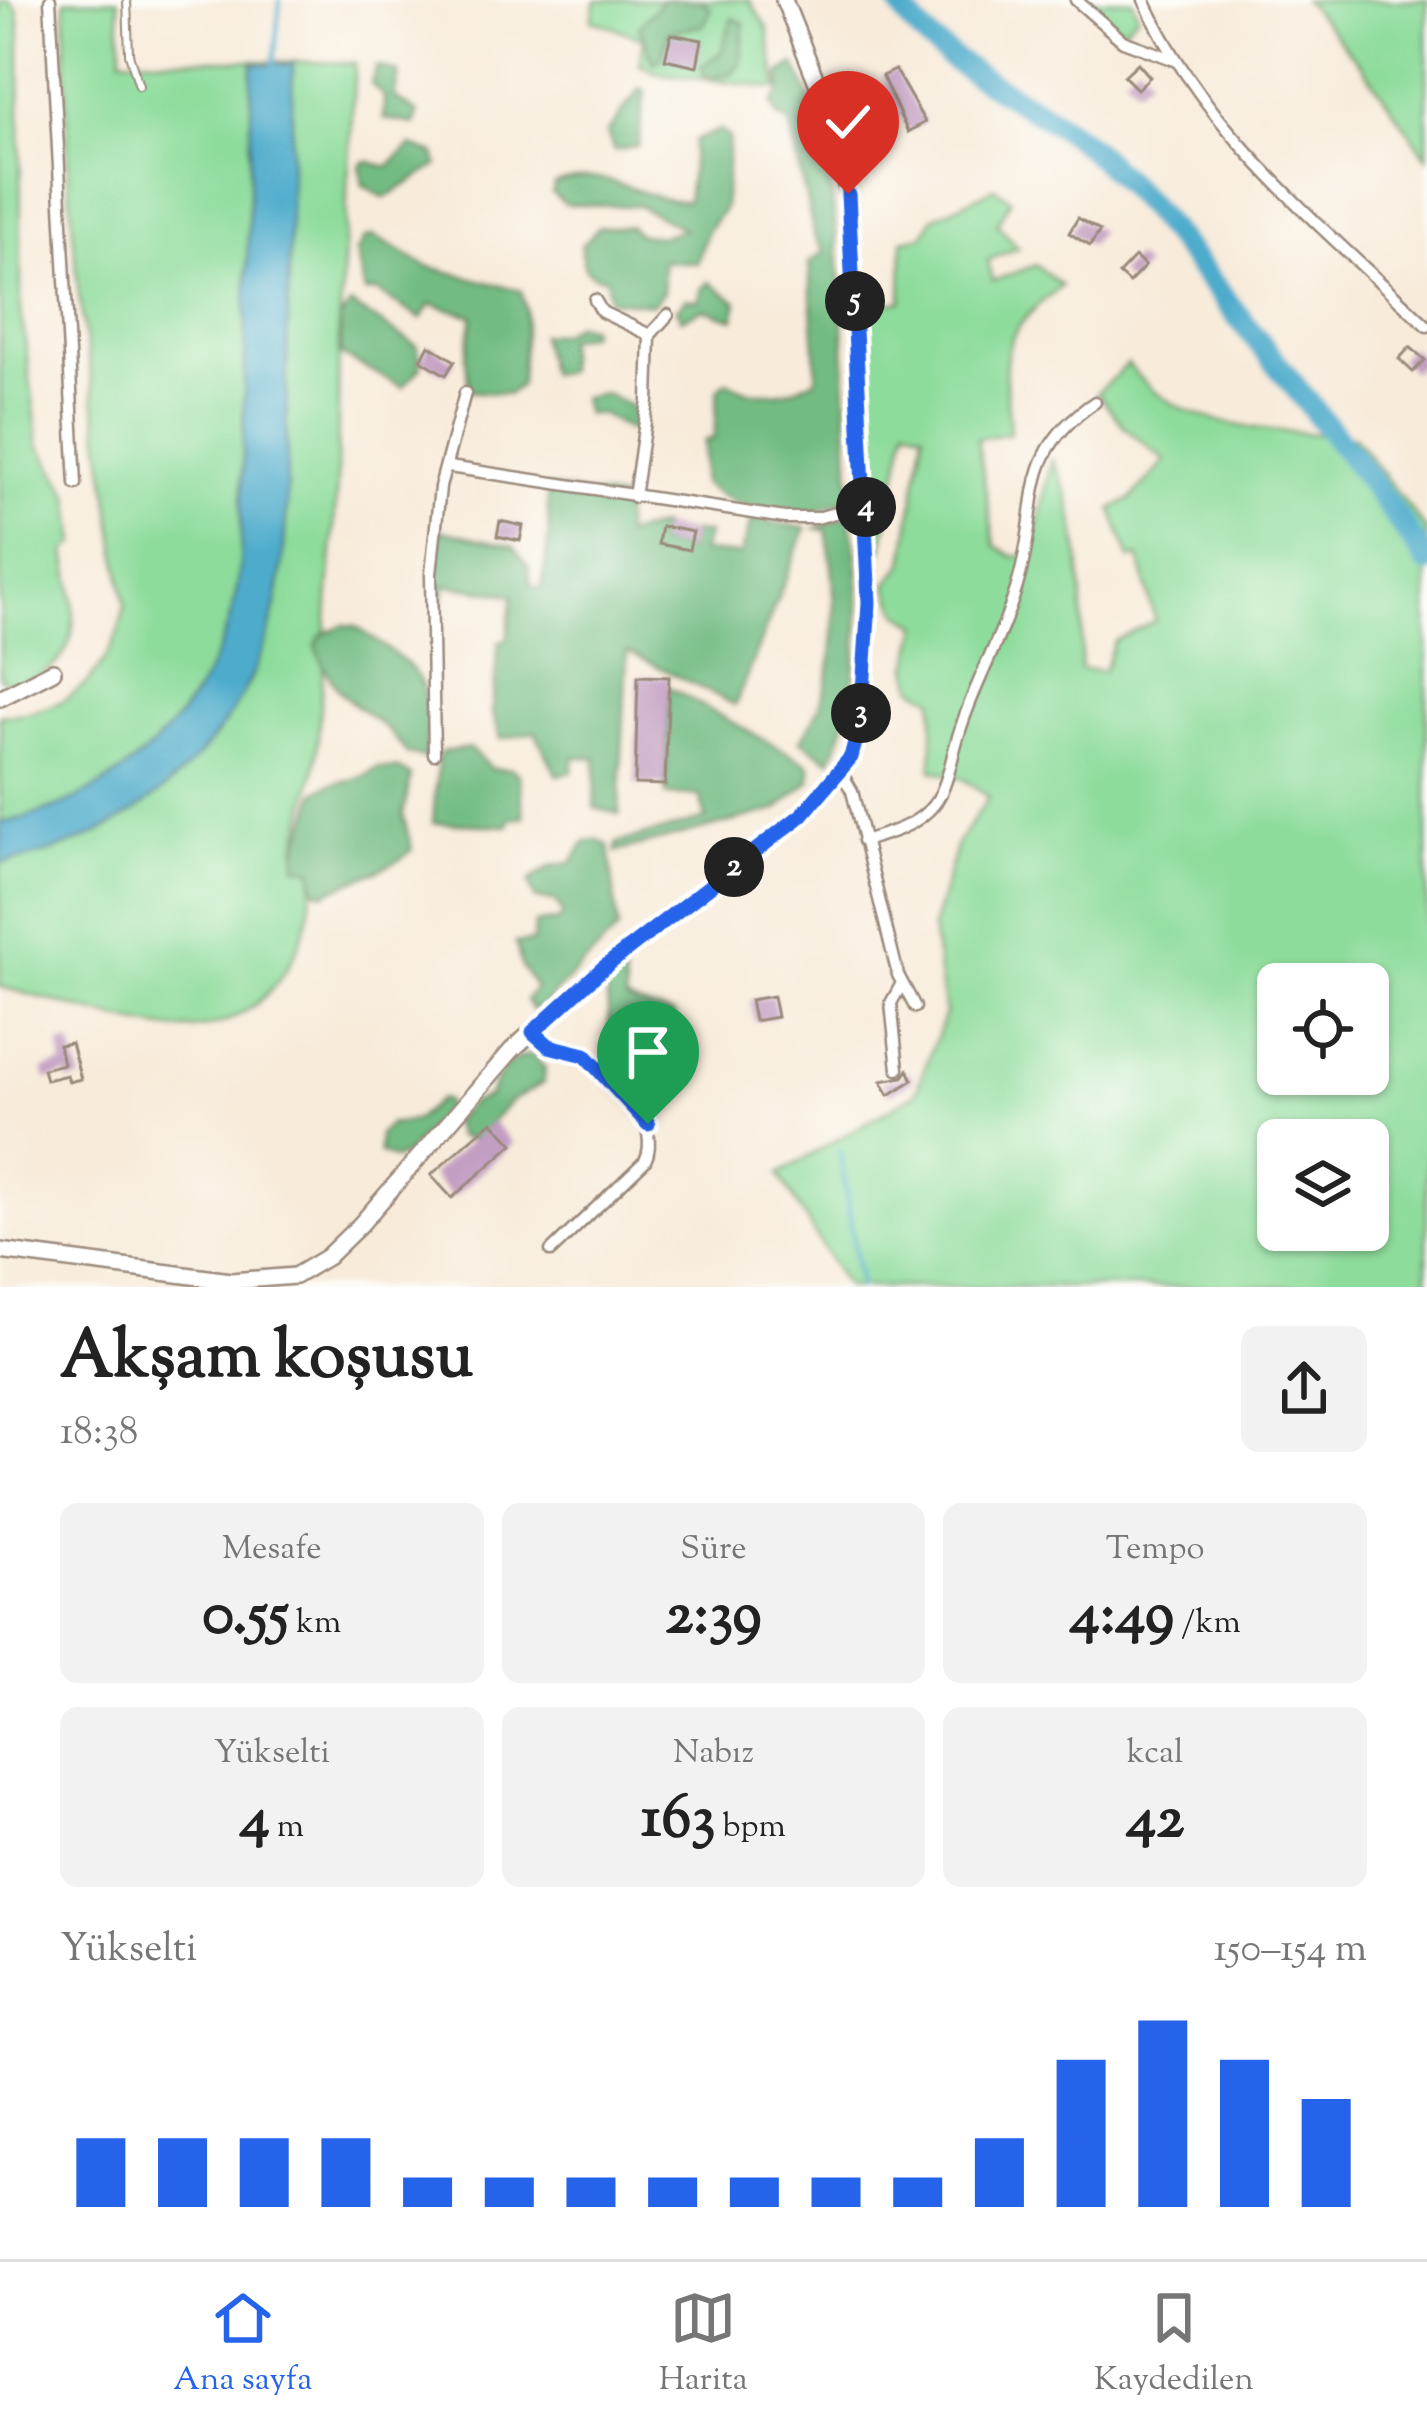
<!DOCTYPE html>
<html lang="tr">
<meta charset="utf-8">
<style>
:root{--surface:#fff;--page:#f2f2f2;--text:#222;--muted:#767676;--line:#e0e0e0;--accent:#2563eb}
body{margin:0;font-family:"Sorts Mill Goudy",serif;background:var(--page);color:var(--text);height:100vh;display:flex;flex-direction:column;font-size:45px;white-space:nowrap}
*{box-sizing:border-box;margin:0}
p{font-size:39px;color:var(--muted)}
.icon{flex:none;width:66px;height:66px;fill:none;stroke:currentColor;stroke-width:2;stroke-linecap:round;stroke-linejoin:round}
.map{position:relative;height:1287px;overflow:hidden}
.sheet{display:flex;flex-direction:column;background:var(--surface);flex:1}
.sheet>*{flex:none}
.controls{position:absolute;left:1257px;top:963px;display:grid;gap:24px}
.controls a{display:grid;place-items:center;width:132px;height:132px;border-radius:18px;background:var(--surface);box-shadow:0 3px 9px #0004;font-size:60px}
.pin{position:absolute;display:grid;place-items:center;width:102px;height:102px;color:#fff;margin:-123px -51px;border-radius:50% 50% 50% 0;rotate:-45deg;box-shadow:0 0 12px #0007}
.pin .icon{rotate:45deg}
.km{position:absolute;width:60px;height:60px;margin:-30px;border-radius:50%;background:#222;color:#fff;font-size:33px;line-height:60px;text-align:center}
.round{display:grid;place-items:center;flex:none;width:126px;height:126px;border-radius:18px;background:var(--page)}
.head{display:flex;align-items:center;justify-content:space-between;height:204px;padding:0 60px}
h1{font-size:66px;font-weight:700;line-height:90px}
.figures{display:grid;grid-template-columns:repeat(3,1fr);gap:18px;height:204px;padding:12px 60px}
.figures div{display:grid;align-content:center;border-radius:18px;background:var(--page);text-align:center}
.figures b{font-size:60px;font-weight:700}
.figures small{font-size:33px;font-weight:400}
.figures p{font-size:33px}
.chart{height:336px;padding:24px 60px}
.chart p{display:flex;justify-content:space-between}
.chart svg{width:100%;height:216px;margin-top:12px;stroke:var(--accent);stroke-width:6}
.tabs{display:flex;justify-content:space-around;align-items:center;height:168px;border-top:3px solid var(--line);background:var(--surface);font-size:33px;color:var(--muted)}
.tabs a{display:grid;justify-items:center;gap:6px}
.tabs .on{color:var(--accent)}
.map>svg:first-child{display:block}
.green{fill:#8ddc9b;stroke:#64835c;stroke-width:3;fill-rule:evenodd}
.forest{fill:#72bc83;stroke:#567350;stroke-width:3}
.water{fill:#4daccc;stroke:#446b75;stroke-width:3}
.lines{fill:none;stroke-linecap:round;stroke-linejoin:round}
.stream{stroke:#4daccc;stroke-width:4.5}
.river{stroke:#4daccc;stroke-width:24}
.building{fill:#c39ec3}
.lane-casing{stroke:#9a8a7c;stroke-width:10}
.street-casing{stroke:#9a8a7c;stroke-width:15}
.secondary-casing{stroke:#9a8a7c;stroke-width:20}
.lane{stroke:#fff;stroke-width:6}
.street{stroke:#fff;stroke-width:10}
.secondary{stroke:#fff;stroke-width:15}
.route-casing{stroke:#fff;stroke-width:24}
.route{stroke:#2563eb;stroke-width:15}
</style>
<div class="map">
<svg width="1427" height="1287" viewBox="0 0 1427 1287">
<rect width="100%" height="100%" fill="#fdfcf7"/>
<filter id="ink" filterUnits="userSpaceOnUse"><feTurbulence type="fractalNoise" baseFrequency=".00833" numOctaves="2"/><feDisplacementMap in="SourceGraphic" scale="24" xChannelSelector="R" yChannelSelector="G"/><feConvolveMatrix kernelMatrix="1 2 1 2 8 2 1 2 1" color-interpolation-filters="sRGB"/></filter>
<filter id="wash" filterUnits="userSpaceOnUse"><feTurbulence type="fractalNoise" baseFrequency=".004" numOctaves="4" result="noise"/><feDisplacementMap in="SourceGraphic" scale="48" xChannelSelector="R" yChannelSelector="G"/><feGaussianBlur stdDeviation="2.7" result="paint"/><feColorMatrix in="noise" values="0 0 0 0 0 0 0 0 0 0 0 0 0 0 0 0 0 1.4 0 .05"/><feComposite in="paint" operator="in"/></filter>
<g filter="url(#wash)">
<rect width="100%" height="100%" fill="#f8ebda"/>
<!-- green -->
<g class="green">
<path d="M9,0L18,10L20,35L21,311L39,445L70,495L76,543L66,552C77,611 88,675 8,683L0,678V1Z"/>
<path d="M65,0H118L122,58L355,63L339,329L337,484L316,763L296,850L313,868C316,949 263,1036 172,1029C125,1025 49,998 0,987V715C71,715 111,672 125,606L78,289L68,173Z"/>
<polygon points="596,0 749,0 767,28 778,89 657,73 640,64 643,38 592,20"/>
<polygon points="1087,0 1133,0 1138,15 1122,30"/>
<polygon points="1304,0 1427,0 1427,157 1363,67"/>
<path d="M995,188L1011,200L997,224L1018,248L988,260L993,281L1036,265L1061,286C994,338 1004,354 1010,433L977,439L995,545L1012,556L1031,557L1052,460C1083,511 1085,611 1080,669L1104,671L1114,641L1155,621L1139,557L1130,559L1112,509L1131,499L1166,461L1125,428L1097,393L1128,364C1177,433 1276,430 1354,437L1427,531V1287H846L779,1174L915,1094L945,1014L932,928L957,844L989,797L962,778L932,770L934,699L914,688L909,667L919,625L899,613L887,585L904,563L924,432L907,426L882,550L874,551L861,307L902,301L903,240L923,236L933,218ZM1278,984H1368V1074H1278ZM1278,1140H1368V1230H1278Z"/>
</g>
<!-- forest -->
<g class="forest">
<polygon points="663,0 701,0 711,9 704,25 669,32 661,59 654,63 639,26"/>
<polygon points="732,18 744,23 741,63 730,74 706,77 701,67 721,52"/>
<path d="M794,64C848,152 843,389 851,498C836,503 819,512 804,514C775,518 723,502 702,483L704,441L714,438L718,389L727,381C757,400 788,395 817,378L809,263L824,252L815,238L789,123L779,118L772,104L781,90L780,74Z"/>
<polygon points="377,66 399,73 394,97 418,113 415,124 384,119 384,97 371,84"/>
<polygon points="640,88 645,91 638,146 614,151 607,133"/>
<path d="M720,130L729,138L724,208L707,231L697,263L662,260L663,292L653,304L610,300L606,278C584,275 583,268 581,246L599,227L630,226L637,234L661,236L684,229L639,206L565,204L552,193L555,184C612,164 635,201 687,201L694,141Z"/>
<polygon points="411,146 435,154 438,165 385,198 363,185 360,166 366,161 387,167"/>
<polygon points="374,236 426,266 521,291 526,310 520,385 508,394 469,391 466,357 473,316 431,304 421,319 378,292 365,292 356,252 365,238"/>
<polygon points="709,282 737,302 734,319 704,309 681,319 677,309 686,299 699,301 701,289"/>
<polygon points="351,305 417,346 421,367 403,387 341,355 340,318"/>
<polygon points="575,324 590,327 589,334 566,339 566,372 549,374 540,335 561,333"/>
<polygon points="605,393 634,408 639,427 627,429 601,414 585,414 582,398"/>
<polygon points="547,487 624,500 624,535 661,526 658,544 688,550 693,532 707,533 702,552 740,555 752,520 806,528 735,705 627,651 619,814 595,808 596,758 574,757 572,772 557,775 535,732 501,739 492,712 499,642 507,640 513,595 446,585 441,604 435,603 440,530 513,546 529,568 531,586 542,588 549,535"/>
<path d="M848,516C869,568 859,713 830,760L800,740C842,687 839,593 826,530L816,528Z"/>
<path d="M343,625L355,626C421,673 433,673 426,758L407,754C370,700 341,718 316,646L320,636Z"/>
<polygon points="668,687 810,765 810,781 777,810 616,852 617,843 706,819 700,796 666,795"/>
<polygon points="470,748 491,769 512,769 519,776 524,817 510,819 508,826 433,823 438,759 442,752"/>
<path d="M378,768L399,769L411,776L403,815L412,850C389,871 353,878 325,893L314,889L313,869L296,866C296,841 311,818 315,793C334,778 357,784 378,768Z"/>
<polygon points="598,840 609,846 618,930 541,1007 532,1010 526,1000 535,988 521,966 516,943 533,942 535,923 559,921 563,914 555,901 535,899 529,881 552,866 571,863 586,841"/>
<polygon points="624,974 626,1001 674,1015 674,1028 659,1047 642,1046 609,1026 606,982"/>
<path d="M532,1055L545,1068L543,1083L510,1102L475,1139L458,1137L452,1122L471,1103L489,1096C498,1076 506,1056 532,1055Z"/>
<polygon points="440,1099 446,1101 445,1111 404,1156 394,1159 379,1152 379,1134 389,1125 415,1120"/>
</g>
<!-- water -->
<path class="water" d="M252,64H293C291,165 289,266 287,367C285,445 292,528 276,604C248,738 135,844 0,863V823C129,800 226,696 240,567Z"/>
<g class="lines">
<!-- stream -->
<g class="stream">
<polyline points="274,64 280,0"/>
<polyline points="840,1150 860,1287"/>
</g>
<!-- river -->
<path class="river" d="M898,0C930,64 1031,99 1085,144C1147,196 1198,266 1248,329C1310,405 1373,480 1427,561"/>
</g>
<g id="blocks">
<!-- building -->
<g class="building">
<polygon points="671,34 702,40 697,66 665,59"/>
<polygon points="1138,63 1150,77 1137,89 1124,76"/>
<polygon points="895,70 925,122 908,132 882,76"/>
<polygon points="1078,218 1100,231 1090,246 1069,233"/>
<polygon points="1135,257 1145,266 1129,283 1119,274"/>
<polygon points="429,345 455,361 446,375 421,360"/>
<polygon points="1410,347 1425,360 1413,372 1399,359"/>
<polygon points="500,521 523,526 520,541 497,536"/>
<polygon points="661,526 693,532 689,550 658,544"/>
<polygon points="638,676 669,677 665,785 635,784"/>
<polygon points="773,996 777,1017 754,1021 750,1000"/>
<polygon points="71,1043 81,1079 69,1082 67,1075 46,1080 43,1069 63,1064 59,1045"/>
<polygon points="908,1070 913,1080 889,1095 881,1081 903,1077"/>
<polygon points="492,1121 513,1144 452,1198 431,1175"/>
</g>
</g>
</g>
<g filter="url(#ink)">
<use href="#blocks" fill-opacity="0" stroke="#9a8a7c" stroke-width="3"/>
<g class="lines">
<defs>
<polyline id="lane" points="127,0 129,54 139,86"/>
<g id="street">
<polyline points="50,0 76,484"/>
<polyline points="1076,0 1123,41 1175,60"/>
<path d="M1144,0C1204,132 1324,228 1427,326"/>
<polyline points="595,300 602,312 650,335 668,315"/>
<polyline points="449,467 785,518 817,518 866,504"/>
<polyline points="634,497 648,401 650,335"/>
<polyline points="434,754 431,574 440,487 465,393"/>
<polyline points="841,772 852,791 898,975 915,1007"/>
<path d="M863,841C887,834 911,828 929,810C944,796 949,771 954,751C969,691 1003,639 1019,579C1041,501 1018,454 1095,402"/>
<path d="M533,1032C550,1048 564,1045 584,1054C616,1070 663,1125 645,1161L551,1251"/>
<polyline points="898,1069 891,1003 901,985"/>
</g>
<g id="secondary">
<polyline points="0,698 53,671"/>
<polyline points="0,1251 231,1281 295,1276 327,1257 360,1225 512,1050 602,969 802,815 851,757 861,720 869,603 848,194 828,110 784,0"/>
</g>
</defs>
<!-- lane casing -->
<use href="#lane" class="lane-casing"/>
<!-- street casing -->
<use href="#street" class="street-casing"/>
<!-- secondary casing -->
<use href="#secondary" class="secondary-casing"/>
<!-- lane -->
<use href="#lane" class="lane"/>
<!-- street -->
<use href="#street" class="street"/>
<!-- secondary -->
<use href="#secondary" class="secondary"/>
</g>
</g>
<g class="lines" filter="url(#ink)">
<defs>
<polyline id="route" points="648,1124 585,1055 549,1046 533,1032 602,969 802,815 851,757 861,720 869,603 848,194"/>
</defs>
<!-- route casing -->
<use href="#route" class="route-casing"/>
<!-- route -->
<use href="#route" class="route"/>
</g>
</svg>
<div class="controls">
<a><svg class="icon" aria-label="locate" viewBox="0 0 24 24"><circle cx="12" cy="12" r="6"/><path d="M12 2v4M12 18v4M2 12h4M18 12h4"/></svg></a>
<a><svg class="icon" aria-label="layers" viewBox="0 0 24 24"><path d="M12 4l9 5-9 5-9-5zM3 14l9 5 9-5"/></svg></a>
</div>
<div class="pin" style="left:648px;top:1124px;background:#1e9e55"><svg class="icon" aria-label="arrive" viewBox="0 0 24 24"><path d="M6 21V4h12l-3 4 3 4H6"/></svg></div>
<div class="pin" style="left:848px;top:194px;background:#d93025"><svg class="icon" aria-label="check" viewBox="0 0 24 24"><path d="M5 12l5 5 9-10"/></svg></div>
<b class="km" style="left:734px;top:867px">2</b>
<b class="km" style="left:861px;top:713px">3</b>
<b class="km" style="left:866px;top:507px">4</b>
<b class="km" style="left:855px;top:301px">5</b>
</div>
<section class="sheet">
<div class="head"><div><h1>Akşam koşusu</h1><p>18:38</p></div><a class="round"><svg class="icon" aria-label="share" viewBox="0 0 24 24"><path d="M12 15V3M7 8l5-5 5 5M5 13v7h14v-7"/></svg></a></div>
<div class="figures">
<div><p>Mesafe</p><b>0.55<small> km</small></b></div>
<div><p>Süre</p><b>2:39</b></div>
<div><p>Tempo</p><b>4:49<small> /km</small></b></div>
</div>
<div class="figures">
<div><p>Yükselti</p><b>4<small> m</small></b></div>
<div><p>Nabız</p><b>163<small> bpm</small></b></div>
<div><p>kcal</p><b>42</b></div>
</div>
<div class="chart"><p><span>Yükselti</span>150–154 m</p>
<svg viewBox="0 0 160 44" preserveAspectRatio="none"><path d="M5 44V30M15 44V30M25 44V30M35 44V30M45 44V38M55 44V38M65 44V38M75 44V38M85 44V38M95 44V38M105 44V38M115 44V30M125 44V14M135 44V6M145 44V14M155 44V22"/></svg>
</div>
</section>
<nav class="tabs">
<a class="on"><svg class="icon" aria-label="home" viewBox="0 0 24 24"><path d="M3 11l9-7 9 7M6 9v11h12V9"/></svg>Ana sayfa</a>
<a><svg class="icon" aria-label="map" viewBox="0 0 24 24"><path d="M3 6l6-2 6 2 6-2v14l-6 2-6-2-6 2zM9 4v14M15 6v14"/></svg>Harita</a>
<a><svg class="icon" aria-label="saved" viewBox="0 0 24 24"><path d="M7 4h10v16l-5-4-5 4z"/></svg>Kaydedilen</a>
</nav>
